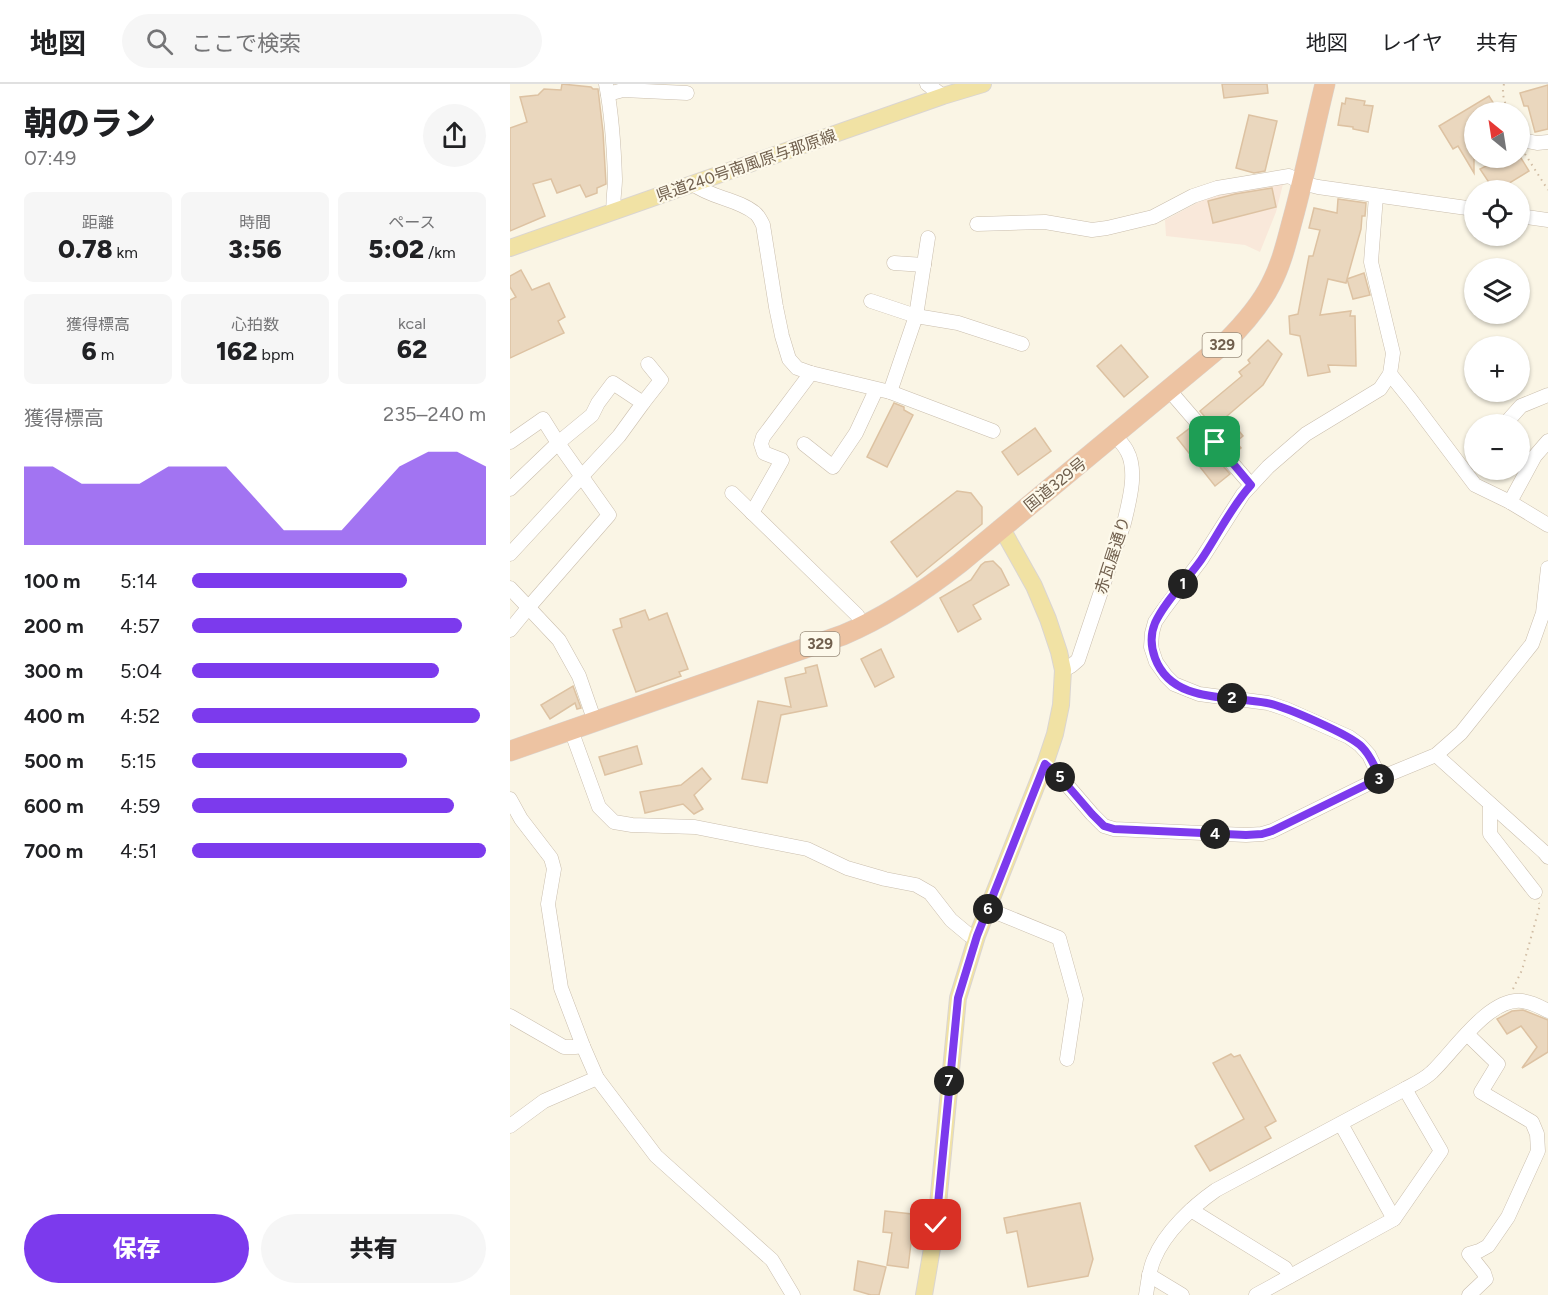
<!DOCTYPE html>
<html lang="ja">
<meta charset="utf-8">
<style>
:root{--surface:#fff;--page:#f6f6f6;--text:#202124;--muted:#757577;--line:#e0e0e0;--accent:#7c3aed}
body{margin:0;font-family:Figtree,"Noto Sans JP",sans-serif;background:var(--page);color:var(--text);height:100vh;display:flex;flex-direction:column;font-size:22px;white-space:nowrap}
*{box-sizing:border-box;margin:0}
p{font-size:20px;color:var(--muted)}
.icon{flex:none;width:33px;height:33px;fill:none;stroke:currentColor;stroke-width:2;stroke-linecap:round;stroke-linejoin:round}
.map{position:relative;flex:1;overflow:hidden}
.drawer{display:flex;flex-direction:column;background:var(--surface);width:510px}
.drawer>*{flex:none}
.needle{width:39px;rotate:330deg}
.tools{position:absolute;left:954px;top:18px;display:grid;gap:12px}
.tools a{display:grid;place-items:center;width:66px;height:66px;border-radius:50%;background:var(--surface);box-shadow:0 2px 4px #0004;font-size:30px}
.pin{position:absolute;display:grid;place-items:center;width:51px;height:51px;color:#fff;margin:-26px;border-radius:12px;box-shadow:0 3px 9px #0006}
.km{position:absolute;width:30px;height:30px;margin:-15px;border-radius:50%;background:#222;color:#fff;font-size:16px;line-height:30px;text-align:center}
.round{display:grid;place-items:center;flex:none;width:63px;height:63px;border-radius:32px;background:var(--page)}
.summary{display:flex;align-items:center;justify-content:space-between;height:102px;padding:0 24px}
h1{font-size:33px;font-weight:800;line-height:45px}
.metrics{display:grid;grid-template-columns:repeat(3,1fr);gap:9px;height:102px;padding:6px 24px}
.metrics div{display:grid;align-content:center;border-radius:9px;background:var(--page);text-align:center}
.metrics b{font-size:26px;font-weight:800}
.metrics small{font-size:16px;font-weight:400}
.metrics p{font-size:16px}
.chart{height:168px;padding:12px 24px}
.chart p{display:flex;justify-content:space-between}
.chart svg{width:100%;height:108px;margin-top:6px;fill:var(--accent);opacity:.7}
.cta{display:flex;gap:12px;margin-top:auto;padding:12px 24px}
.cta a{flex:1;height:69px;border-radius:36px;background:var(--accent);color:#fff;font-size:24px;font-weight:800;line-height:69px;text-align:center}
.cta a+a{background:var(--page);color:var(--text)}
ul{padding:0 24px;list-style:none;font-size:20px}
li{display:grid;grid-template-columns:96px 72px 1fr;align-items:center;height:45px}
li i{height:15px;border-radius:8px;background:var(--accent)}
header{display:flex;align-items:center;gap:36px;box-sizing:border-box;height:84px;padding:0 30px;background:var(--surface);border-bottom:2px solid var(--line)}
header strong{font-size:28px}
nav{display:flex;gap:33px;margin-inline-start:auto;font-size:21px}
.search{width:420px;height:54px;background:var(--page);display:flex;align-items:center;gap:15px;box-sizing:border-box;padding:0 21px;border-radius:33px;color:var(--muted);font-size:22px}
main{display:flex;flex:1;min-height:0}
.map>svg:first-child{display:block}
.commercial{fill:#f9e8da}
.building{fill:#ead7be;stroke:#ddc2a2;stroke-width:1.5}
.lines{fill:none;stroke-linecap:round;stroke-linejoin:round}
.minor-casing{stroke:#cabead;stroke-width:15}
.major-casing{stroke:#dad5d1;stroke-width:18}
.highway-casing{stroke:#dad5d1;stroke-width:21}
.path{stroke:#d0bca3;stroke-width:2;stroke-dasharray:1.5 4.5;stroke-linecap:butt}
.minor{stroke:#fff;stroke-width:14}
.major{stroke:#f1e2a4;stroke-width:16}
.highway{stroke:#edc3a2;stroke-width:20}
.route-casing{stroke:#fff;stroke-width:12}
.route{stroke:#7c3aed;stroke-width:8}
.labels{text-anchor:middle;stroke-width:4.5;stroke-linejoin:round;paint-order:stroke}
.shield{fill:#fdf9eb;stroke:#9a8d7c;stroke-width:1.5}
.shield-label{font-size:15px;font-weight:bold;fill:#705f4d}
.street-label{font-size:16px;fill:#705f4d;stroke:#fdf9eb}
</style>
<header>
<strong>地図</strong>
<div class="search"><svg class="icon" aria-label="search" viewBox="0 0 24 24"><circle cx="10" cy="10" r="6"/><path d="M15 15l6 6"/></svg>ここで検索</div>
<nav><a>地図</a><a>レイヤ</a><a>共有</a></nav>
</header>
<main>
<section class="drawer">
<div class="summary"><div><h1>朝のラン</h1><p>07:49</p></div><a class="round"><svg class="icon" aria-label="share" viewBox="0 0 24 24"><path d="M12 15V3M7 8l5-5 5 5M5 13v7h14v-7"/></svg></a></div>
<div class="metrics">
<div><p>距離</p><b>0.78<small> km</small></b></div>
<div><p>時間</p><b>3:56</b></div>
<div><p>ペース</p><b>5:02<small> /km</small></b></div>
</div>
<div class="metrics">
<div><p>獲得標高</p><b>6<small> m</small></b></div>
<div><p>心拍数</p><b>162<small> bpm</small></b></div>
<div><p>kcal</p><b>62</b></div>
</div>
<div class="chart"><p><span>獲得標高</span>235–240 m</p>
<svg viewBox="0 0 160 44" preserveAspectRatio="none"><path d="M0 44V12L10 12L20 19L30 19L40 19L50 12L60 12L70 12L80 25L90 38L100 38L110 38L120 25L130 12L140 6L150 6L160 12V44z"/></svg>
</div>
<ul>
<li><b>100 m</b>5:14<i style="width:73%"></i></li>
<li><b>200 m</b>4:57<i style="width:92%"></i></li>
<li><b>300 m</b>5:04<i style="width:84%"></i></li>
<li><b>400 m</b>4:52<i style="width:98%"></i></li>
<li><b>500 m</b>5:15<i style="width:73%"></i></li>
<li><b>600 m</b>4:59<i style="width:89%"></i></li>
<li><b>700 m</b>4:51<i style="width:100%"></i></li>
</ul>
<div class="cta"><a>保存</a><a>共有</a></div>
</section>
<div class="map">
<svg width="1038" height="1211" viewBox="0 0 1038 1211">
<rect width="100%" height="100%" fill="#faf5e5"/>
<!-- commercial -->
<polygon class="commercial" points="757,100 773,100 766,128 750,168 735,161 656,152 655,136 696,114"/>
<!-- building -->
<g class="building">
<polygon points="52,0 81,3 83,5 88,5 93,48 96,100 87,104 87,109 76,113 70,101 47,109 41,95 23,100 35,132 0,147 0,44 17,38 10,13 28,11 34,5 51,6"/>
<polygon points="712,0 757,0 758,9 714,14"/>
<polygon points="1038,1 1038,45 1025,48 1018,22 1014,22 1010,9"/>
<polygon points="979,12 984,20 981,22 985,28 964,28 964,53 960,56 964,65 964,89 948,62 943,65 929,42"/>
<polygon points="836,14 855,17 854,21 863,22 858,48 843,45 843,43 828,41 832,19 835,20"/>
<polygon points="739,31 767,37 755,87 744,89 726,84"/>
<polygon points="992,74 1011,74 1019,87 988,106 984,106 970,85"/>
<polygon points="762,104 766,123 703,139 698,117 725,110"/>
<polygon points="828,115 856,119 855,132 852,132 851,145 837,195 854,189 860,211 843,215 837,195 836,199 818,195 810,231 841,227 840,232 845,232 846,282 818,281 820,288 798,292 790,252 780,250 779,232 788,230 799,172 803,172 810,146 799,144 804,124 827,129"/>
<polygon points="11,186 22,206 39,199 55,233 48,237 54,249 0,274 0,216 6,213 0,203 0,192"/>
<polygon points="758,256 772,270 753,301 717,332 733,352 726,358 731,364 725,369 690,327 732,292 729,288 740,279 738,276"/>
<polygon points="611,261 638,293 614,313 587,282"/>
<polygon points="384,319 394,323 394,326 403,331 377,383 357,373"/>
<polygon points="525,344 541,367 508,391 492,368"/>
<polygon points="680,344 720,390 705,402 667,354"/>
<polygon points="447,407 461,409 472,423 472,440 407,493 381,458"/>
<polygon points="483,477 491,485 499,501 463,521 471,535 448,548 430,514 461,496 471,481 475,478"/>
<polygon points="135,526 139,536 157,529 178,585 169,588 171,592 126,608 103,546 112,543 110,535"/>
<polygon points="371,565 384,593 365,603 351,575"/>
<polygon points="307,581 317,622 271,631 257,699 232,695 248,617 281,623 275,594 296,589 295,584"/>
<polygon points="63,602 71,624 67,625 65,619 40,635 31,621"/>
<polygon points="127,662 132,680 95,691 89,673"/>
<polygon points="192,684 201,695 184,711 193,725 184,730 173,720 135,729 130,708 171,701"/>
<polygon points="1013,926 1038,936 1038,968 1012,984 1027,963 1011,942 997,950 987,935 1002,927"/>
<polygon points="721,970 724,973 730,971 766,1037 755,1043 761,1054 700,1087 685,1062 734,1035 703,979"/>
<polygon points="570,1119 583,1175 578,1192 518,1203 507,1147 497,1149 494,1134"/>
<polygon points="375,1127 411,1131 408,1152 402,1151 398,1184 377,1181 382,1149 373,1148"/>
<polygon points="348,1177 376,1183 369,1211 361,1211 344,1206"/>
</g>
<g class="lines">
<defs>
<g id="minor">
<path d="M96,0C102,31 104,64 105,95C105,107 102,117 104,128"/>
<polyline points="417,0 433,12"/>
<polyline points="98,10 113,6 177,9"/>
<polyline points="1010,50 1012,56 1027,59 1038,58"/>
<path d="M183,100C201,114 228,115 245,129C248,131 251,137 253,141L266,223L272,252L279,275L287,284L301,289L380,308L483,347"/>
<polyline points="866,112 861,178 883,269 880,290 870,305 796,350 758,383 733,410 691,476 654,525 645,538 642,549 641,563 646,578 656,592 664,600 689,610 758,619 776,625 839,653 850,661 859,671 870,694"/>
<polyline points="1010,132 1038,136"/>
<polyline points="467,140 535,138 582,146 597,144 643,133 683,112 707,104 779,92 792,99 808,103 964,125"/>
<polyline points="384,179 414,181"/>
<polyline points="361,217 406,232 418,154"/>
<polyline points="880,290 901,316 965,401 1000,418 1038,441"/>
<polyline points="659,306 741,401"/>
<polyline points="380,308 406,232 448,239 512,260"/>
<polyline points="133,319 151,296 138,280"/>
<polyline points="995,340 1011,322 1038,311"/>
<polyline points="0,358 33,335 48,359 99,431 18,524 0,546"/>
<polyline points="294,360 323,383 346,349 366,306"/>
<polyline points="0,405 48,359 82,331 88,319 103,299 133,319 109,352 0,470"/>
<polyline points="222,409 347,531 354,542"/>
<polyline points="1000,418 1025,372 1038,357"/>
<polyline points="242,429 272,376 254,369 251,360 253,353 301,289"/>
<polyline points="0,504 49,556 69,592 85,638"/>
<path d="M553,586L561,582L568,576L614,439C619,418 628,387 617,367C614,361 609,356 605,352"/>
<polyline points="61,646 89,723 104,738 122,741 185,743 297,765 337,784 375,795 406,801 420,809 441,836 459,851 467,852"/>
<polyline points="926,671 1034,768 1038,773"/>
<polyline points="535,680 551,694 582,730 594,742 604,745 736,751 752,750 762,747 870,694 926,671 951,649 1022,560 1033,529 1038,484"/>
<polyline points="0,715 11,735 41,774 44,785 38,820 51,904 73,962 87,994 146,1072 262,1176 283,1211"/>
<polyline points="980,720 980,750 1025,808"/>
<polyline points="478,825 549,854 566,915 557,975"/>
<polyline points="0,932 54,963 65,963 73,962"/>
<polyline points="957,950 988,980 971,1008 1022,1038 1027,1050 1028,1067 998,1133 978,1162 969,1167 959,1170 974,1189 976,1195 959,1211"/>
<polyline points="831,1040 884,1135"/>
<polyline points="0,1042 34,1017 87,994"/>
<polyline points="681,1126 775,1184 780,1192"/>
<polyline points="639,1191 672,1211"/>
<path d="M636,1211C638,1199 639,1186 644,1175C655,1148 683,1122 706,1106L895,1005C904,1000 915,995 922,988C944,967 979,913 1012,917C1019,918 1031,923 1038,927"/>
<polyline points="746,1211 884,1135 931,1067 895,1005"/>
</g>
<g id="major">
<polyline points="0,164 433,12 473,0"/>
<polyline points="414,1211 426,1141 448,914 467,852 535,680 545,650 551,621 553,586 549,568 538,535 524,502 491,443"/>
</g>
<path id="highway" d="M0,667L333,551C376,533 413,508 450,479L716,258C734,240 750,222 761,200C772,179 777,156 783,134C795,90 804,45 815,0"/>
</defs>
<!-- minor casing -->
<use href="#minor" class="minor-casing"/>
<!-- major casing -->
<use href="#major" class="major-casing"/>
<!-- highway casing -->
<use href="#highway" class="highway-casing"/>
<!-- path -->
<g class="path">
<path d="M994,0C991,10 995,19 999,28H996"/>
<polyline points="1015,70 1038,106"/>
<polyline points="1003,905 1012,886 1030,821 1029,819"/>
</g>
<!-- minor -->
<use href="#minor" class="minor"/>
<!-- major -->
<use href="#major" class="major"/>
<!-- highway -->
<use href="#highway" class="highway"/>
</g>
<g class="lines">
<defs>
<path id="route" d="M426,1141L448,914L467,852L535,680L551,694L582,730L594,742L604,745L736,751L752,750L762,747L870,694C865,683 861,672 852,663C841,651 774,622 757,619C719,611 662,620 645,574C641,563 640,551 645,539C655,517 677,496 691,476C708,451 721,423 741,401L705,358"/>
</defs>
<!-- route casing -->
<use href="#route" class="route-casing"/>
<!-- route -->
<use href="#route" class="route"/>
</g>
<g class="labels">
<!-- shield labels -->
<g class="shield">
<rect x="692.5" y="249" width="39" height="24" rx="4.5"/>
<rect x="290.5" y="548" width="39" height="24" rx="4.5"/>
</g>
<g class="shield-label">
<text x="712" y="266">329</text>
<text x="310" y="565">329</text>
</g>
<!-- street labels -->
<g class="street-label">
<text transform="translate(236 81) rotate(-19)" y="6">県道240号南風原与那原線</text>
<text transform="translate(545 400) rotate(-39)" y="6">国道329号</text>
<text transform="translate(602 471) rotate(-72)" y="6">赤瓦屋通り</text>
</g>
</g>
</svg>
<div class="tools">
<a><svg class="needle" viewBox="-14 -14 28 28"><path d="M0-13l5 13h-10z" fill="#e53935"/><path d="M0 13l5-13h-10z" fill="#757577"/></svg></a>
<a><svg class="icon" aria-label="locate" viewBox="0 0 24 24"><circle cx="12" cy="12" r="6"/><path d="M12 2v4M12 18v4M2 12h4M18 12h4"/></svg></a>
<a><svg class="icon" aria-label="layers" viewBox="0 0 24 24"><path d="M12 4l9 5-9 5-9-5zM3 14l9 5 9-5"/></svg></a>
<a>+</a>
<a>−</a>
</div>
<div class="pin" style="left:705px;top:358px;background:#1e9e55"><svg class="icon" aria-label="arrive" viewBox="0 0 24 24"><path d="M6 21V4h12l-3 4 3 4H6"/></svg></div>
<div class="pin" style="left:426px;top:1141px;background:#d93025"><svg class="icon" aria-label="check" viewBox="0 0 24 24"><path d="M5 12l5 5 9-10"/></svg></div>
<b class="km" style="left:673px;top:500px">1</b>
<b class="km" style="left:722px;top:614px">2</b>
<b class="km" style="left:869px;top:695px">3</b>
<b class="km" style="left:705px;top:750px">4</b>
<b class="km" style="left:550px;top:693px">5</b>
<b class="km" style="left:478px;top:825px">6</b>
<b class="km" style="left:439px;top:997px">7</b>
</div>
</main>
